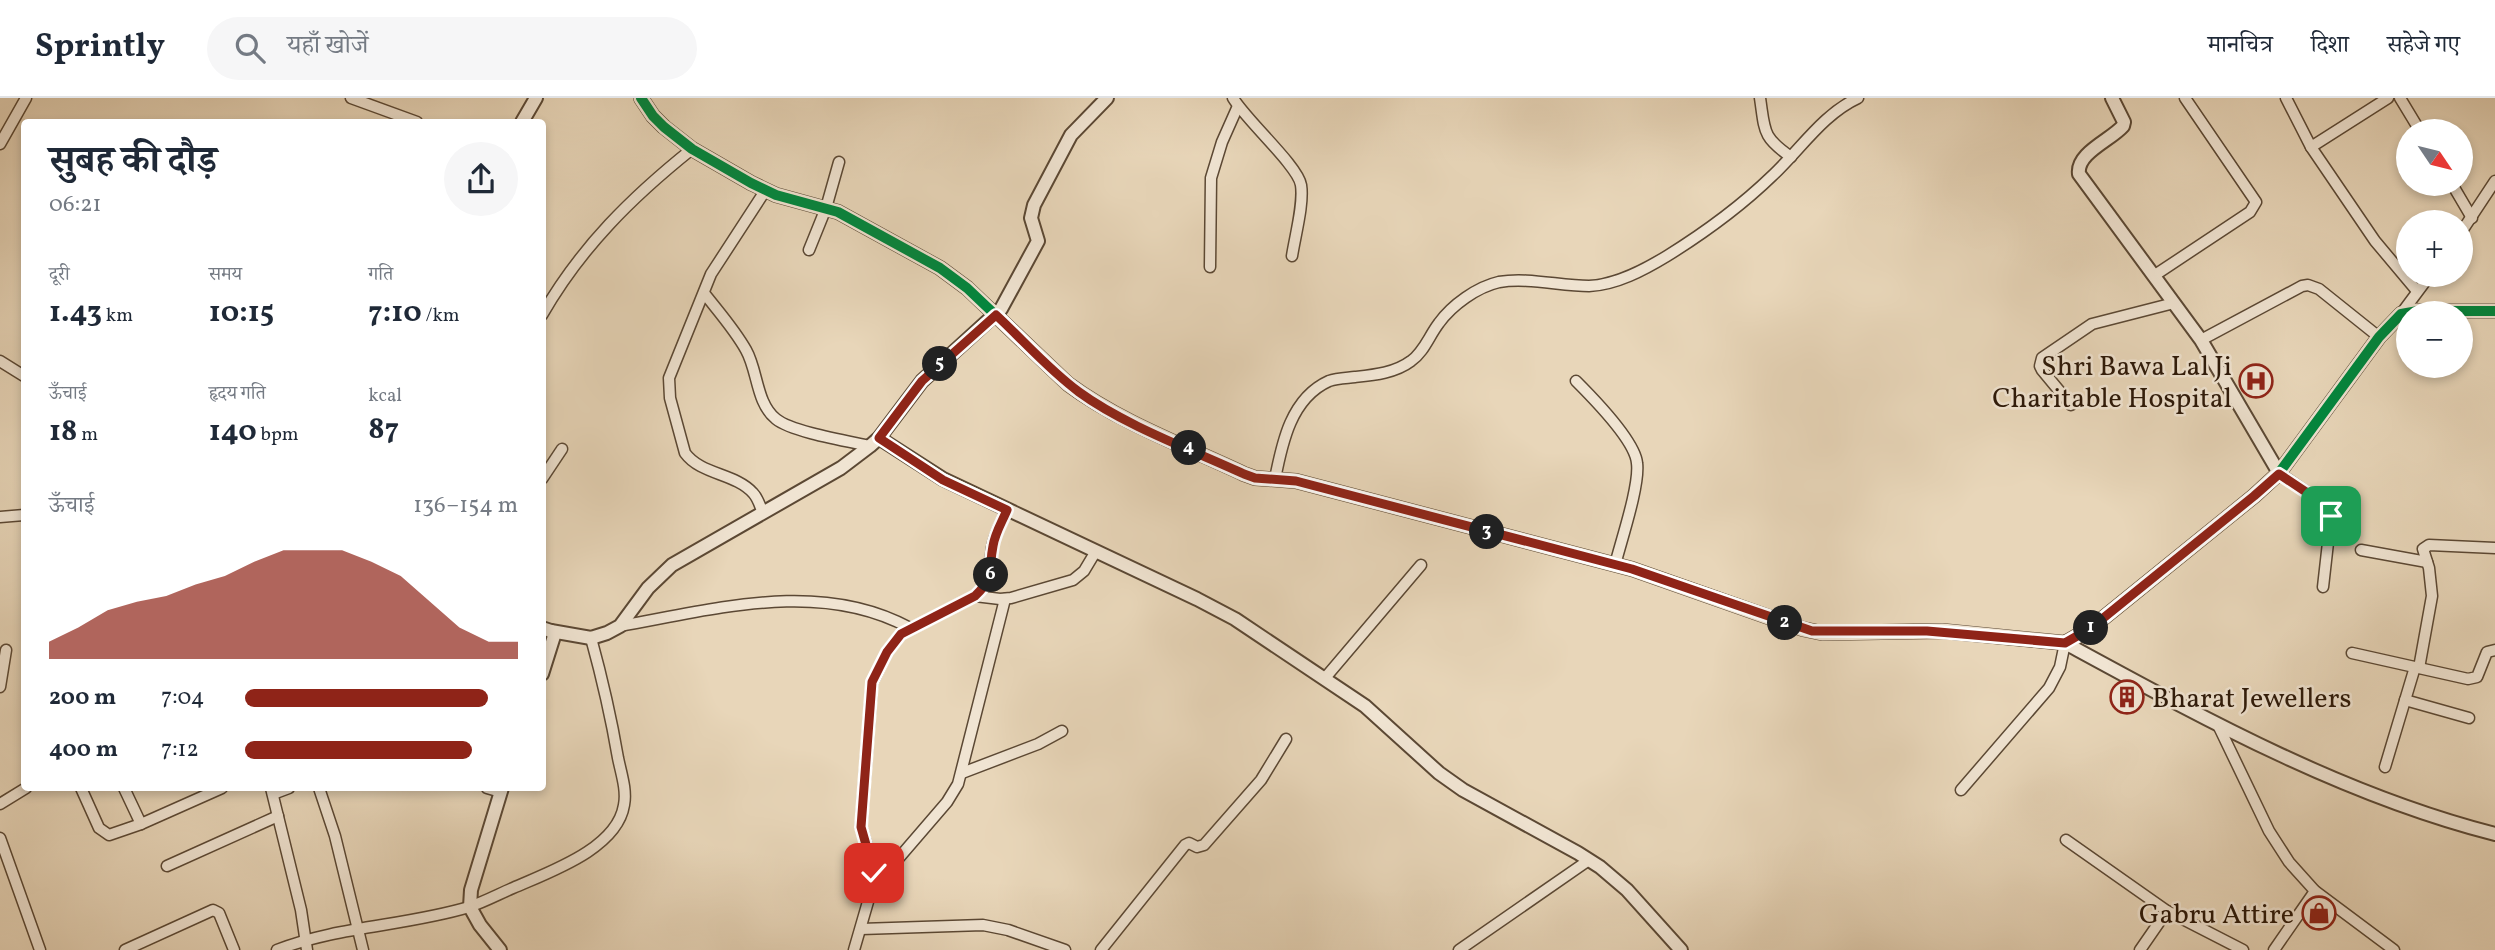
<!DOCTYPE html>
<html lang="hi">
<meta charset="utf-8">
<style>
:root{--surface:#fff;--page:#f6f6f7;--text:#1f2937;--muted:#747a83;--line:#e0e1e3;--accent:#8f2418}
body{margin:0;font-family:Vollkorn,"Noto Serif Devanagari",serif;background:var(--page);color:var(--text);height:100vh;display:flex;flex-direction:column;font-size:26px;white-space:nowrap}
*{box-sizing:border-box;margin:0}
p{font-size:23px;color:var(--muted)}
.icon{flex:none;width:38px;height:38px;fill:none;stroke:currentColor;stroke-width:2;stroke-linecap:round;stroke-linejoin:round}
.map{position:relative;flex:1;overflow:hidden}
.details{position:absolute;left:21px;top:21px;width:525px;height:672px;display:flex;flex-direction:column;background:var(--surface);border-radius:7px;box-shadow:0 4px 10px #0003}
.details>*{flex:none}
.needle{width:46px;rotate:125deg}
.buttons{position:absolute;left:2396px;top:21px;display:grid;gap:14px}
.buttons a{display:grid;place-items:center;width:77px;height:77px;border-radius:50%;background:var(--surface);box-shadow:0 4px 10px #0003;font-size:35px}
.pin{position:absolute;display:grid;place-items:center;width:60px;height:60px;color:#fff;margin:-30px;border-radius:14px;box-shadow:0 4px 10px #0006}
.km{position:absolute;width:35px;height:35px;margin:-18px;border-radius:50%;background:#222;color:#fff;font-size:19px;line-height:35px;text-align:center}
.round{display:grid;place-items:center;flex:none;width:74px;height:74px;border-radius:37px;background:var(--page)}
.overview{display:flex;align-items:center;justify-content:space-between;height:119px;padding:0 28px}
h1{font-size:38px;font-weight:700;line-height:52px}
.stats{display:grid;grid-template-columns:repeat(3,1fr);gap:10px;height:119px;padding:7px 28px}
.stats div{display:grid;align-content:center}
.stats b{font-size:30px;font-weight:700}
.stats small{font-size:19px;font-weight:400}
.stats p{font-size:19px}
.chart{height:196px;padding:14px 28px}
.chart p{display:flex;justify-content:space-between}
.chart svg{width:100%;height:126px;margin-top:7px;fill:var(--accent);opacity:.7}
ul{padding:0 28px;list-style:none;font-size:23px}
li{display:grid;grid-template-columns:112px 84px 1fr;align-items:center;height:52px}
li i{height:18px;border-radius:9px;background:var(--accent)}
header{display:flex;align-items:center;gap:42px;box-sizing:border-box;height:98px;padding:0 35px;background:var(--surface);border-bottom:2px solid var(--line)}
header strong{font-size:33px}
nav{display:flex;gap:38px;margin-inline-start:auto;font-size:24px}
.search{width:490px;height:63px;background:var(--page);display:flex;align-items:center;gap:18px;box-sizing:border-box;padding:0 24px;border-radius:38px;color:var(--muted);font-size:26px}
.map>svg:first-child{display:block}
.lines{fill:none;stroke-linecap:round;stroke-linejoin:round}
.minor-casing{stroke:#5b4834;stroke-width:13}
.tertiary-casing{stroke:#5b4834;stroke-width:16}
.minor{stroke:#f0e4d2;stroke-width:10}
.tertiary{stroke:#f0e4d2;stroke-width:12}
.cycleway-casing{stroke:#f0e4d2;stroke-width:15}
.cycleway{stroke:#00873e;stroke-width:10}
.route-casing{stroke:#fff;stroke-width:14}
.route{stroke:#8f2418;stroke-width:9}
.labels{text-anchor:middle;stroke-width:5;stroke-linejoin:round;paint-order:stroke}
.poi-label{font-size:28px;fill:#2c1808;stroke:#f0e4d2;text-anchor:end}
</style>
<header>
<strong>Sprintly</strong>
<div class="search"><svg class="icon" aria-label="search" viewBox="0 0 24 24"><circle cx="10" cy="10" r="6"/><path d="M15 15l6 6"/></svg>यहाँ खोजें</div>
<nav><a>मानचित्र</a><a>दिशा</a><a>सहेजे गए</a></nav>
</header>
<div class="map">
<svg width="2495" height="852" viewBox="0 0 2495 852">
<rect width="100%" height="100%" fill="#e8d6b9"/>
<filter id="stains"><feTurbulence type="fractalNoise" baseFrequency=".00286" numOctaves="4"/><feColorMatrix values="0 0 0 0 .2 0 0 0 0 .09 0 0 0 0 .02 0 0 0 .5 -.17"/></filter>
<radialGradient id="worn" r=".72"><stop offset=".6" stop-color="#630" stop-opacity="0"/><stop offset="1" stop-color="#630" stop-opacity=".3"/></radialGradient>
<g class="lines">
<defs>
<g id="minor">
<polyline points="351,0 417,24"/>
<path d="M1233,0C1246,22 1298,68 1301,87C1304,106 1295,138 1292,158"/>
<path d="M1760,0C1765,33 1762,39 1791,59"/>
<polyline points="2286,0 2311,49 2375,143 2417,193"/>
<polyline points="2400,0 2420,33"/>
<polyline points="0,46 26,0"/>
<polyline points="2311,49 2388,0"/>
<polyline points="2452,86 2472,120"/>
<polyline points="2460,136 2495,83"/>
<polyline points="809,152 826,110 839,64"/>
<polyline points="1210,169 1211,80 1222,44 1238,8"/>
<polyline points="2155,177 2250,114 2256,104 2185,0"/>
<path d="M704,195C718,213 735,232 746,252C758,273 756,305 776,321C792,334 847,343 870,348"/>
<polyline points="2401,216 2430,177"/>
<path d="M542,217C581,149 632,99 692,51"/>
<polyline points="2201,242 2302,188 2308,187 2319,191 2379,239"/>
<polyline points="0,263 24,278"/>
<path d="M1576,283C1592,299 1635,343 1637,365C1640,387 1621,443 1615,467"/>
<polyline points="2071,307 2042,272 2040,268 2042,260 2092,226 2174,205"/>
<polyline points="2279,375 2321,404 2331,418 2323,489"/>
<polyline points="542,381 562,351"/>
<path d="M1275,381C1282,345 1291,300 1329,283C1337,280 1347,280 1355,279C1374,277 1395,275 1411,263C1424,254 1429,238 1439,225C1452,207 1477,189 1499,184C1528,179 1560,188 1589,188C1616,187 1644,172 1667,158C1704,135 1741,108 1772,78C1800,52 1823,16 1858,0"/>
<path d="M763,415C760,408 758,400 753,395C735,375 701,377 685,355L670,300L669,280L711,176L765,93"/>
<polyline points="0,419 24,417"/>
<polyline points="2361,452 2427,464"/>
<polyline points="975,498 1000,501 1011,500 1073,482 1084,473 1096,453"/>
<path d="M620,528C716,511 820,481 910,530"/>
<polyline points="2352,555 2468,581 2477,579 2487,554 2495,552"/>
<polyline points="2419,570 2432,498 2429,470 2423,451 2429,447 2495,450"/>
<polyline points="1325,580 1421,467"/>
<polyline points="0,589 6,552"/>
<polyline points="2405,602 2469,620"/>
<polyline points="2219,629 2269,733 2289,764 2315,793 2394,852"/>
<polyline points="2385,669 2415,569"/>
<polyline points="962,675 1038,646 1062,633"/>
<polyline points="81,690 99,730 109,737 141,726 222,690"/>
<polyline points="124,690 141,726"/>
<polyline points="271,690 301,812 307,852"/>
<polyline points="319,690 335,738 363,852"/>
<polyline points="487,690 501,694"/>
<polyline points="1961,692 2049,590 2060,569 2065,545"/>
<polyline points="273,696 289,690"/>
<polyline points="0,706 26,690"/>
<polyline points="0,740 40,852"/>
<polyline points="2066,742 2167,813 2243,852"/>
<polyline points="167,768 278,718"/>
<polyline points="873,790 947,704 958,686 1005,501"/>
<polyline points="861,831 983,827 1008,832 1065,852"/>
<polyline points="125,852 213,812 219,815 234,852"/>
<path d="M277,852C338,828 406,828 469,809C484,804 499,796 513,790C549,774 617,751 624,707C627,692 621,675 618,660C611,619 602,580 591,540"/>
<path d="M854,852L874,783L872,765L861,729L872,585L887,554L901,536L975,498C995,479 988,474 992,450C994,437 1002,424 1007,412"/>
<polyline points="1101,852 1185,747 1189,745 1197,749 1204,747 1261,682 1286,641"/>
<polyline points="1459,852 1589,762"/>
<polyline points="2140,852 2167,813"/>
<polyline points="2274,852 2315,793"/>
</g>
<g id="tertiary">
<path d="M641,0L653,18L664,29L692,51L751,85L776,97L838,114L940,170L967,190L1068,286C1121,325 1185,348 1244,376L1255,380L1296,383L1632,471L1803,531L1822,535L1942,533L2065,545L2091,530L2254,398L2279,375L2379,239L2401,216L2418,213H2495"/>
<path d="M2112,0L2124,24L2123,28C2111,42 2076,55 2079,76L2201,242L2279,375"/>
<polyline points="522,24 536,0"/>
<polyline points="879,340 943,381 1197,501 1235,521 1365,608 1439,675 1463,692 1578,755 1600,769 1627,792 1681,852"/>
<polyline points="542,530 551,533 554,538 542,576"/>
<polyline points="551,533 591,540 607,535 620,528 648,490 672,467 841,370 870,348 879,340 922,283 1001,211 1038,143 1031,120 1034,107 1071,37 1107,0"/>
<path d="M2065,545C2203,620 2342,697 2495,736"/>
<polyline points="500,852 480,827 470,809 471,792 502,690"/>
</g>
</defs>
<!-- minor casing -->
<use href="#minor" class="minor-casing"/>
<!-- tertiary casing -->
<use href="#tertiary" class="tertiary-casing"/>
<!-- minor -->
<use href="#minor" class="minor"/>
<!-- tertiary -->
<use href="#tertiary" class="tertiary"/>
<defs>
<path id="cycleway" d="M641,0L653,18L664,29L692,51L751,85L776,97L838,114L940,170L967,190L1068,286C1121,325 1185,348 1244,376L1255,380L1296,383L1632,471L1803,531L1822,535L1942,533L2065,545L2091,530L2254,398L2279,375L2379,239L2401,216L2418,213H2495"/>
</defs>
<!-- cycleway casing -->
<use href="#cycleway" class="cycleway-casing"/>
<!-- cycleway -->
<use href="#cycleway" class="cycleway"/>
</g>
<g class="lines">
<defs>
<path id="route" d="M874,775L861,729L872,584L887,554L901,536L975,498C996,478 988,472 993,448C995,435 1002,424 1007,412L943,382L879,340L922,283L996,217C1023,242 1049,272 1079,294C1124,327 1192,352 1244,376L1255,380L1296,383L1632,471L1812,533H1927L2065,545L2091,530L2254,398L2279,376L2321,404L2331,418"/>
</defs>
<!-- route casing -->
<use href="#route" class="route-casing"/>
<!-- route -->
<use href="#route" class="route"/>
</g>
<!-- icons -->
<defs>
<symbol id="hospital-ring" viewBox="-11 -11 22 22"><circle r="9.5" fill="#f0e4d2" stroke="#8f2418" stroke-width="1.5"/><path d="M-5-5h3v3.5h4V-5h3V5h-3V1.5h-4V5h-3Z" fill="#8f2418"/></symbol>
<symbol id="building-ring" viewBox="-11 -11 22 22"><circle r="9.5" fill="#f0e4d2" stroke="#8f2418" stroke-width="1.5"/><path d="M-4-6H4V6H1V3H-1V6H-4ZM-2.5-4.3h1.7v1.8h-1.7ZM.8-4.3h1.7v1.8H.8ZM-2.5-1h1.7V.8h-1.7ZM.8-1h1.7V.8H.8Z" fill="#8f2418"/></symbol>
<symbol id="shop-ring" viewBox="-11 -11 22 22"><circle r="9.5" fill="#f0e4d2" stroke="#8f2418" stroke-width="1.5"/><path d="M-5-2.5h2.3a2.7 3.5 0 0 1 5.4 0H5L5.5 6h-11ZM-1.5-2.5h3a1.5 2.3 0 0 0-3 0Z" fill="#8f2418"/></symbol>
</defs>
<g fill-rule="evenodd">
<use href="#hospital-ring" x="2237" y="264" width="38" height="38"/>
<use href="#building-ring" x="2108" y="580" width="38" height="38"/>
<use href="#shop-ring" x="2300" y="796" width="38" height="38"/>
</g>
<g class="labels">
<!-- poi labels -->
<g class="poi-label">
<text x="2232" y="277">Shri Bawa Lal Ji<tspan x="2232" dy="32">Charitable Hospital</tspan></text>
<text x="2152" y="609" text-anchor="start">Bharat Jewellers</text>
<text x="2294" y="825">Gabru Attire</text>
</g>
</g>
<rect width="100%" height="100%" filter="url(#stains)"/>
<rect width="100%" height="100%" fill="url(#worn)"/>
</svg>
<div class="buttons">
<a><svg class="needle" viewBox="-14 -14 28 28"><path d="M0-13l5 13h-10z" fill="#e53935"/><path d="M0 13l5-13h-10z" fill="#747a83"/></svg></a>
<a>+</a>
<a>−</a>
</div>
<div class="pin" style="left:2331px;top:418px;background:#1e9e55"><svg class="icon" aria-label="arrive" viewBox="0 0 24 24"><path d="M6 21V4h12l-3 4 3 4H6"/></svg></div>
<div class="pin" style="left:874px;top:775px;background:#d93025"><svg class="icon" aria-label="check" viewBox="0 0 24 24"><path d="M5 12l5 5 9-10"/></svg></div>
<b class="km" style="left:2091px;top:530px">1</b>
<b class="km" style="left:1785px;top:525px">2</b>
<b class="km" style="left:1487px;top:434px">3</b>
<b class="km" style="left:1189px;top:350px">4</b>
<b class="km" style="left:940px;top:266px">5</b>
<b class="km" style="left:991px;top:477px">6</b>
<section class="details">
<div class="overview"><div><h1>सुबह की दौड़</h1><p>06:21</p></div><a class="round"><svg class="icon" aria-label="share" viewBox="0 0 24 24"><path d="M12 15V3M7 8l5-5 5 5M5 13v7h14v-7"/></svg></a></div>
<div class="stats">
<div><p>दूरी</p><b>1.43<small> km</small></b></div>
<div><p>समय</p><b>10:15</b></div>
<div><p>गति</p><b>7:10<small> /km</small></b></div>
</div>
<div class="stats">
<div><p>ऊँचाई</p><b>18<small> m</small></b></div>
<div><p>हृदय गति</p><b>140<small> bpm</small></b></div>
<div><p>kcal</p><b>87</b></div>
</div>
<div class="chart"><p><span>ऊँचाई</span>136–154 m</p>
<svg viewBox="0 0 160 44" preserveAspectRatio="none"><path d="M0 44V38L10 33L20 27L30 24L40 22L50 18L60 15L70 10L80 6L90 6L100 6L110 10L120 15L130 24L140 33L150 38L160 38V44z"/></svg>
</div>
<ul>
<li><b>200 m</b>7:04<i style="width:89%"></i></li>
<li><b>400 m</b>7:12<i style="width:83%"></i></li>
</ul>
</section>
</div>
